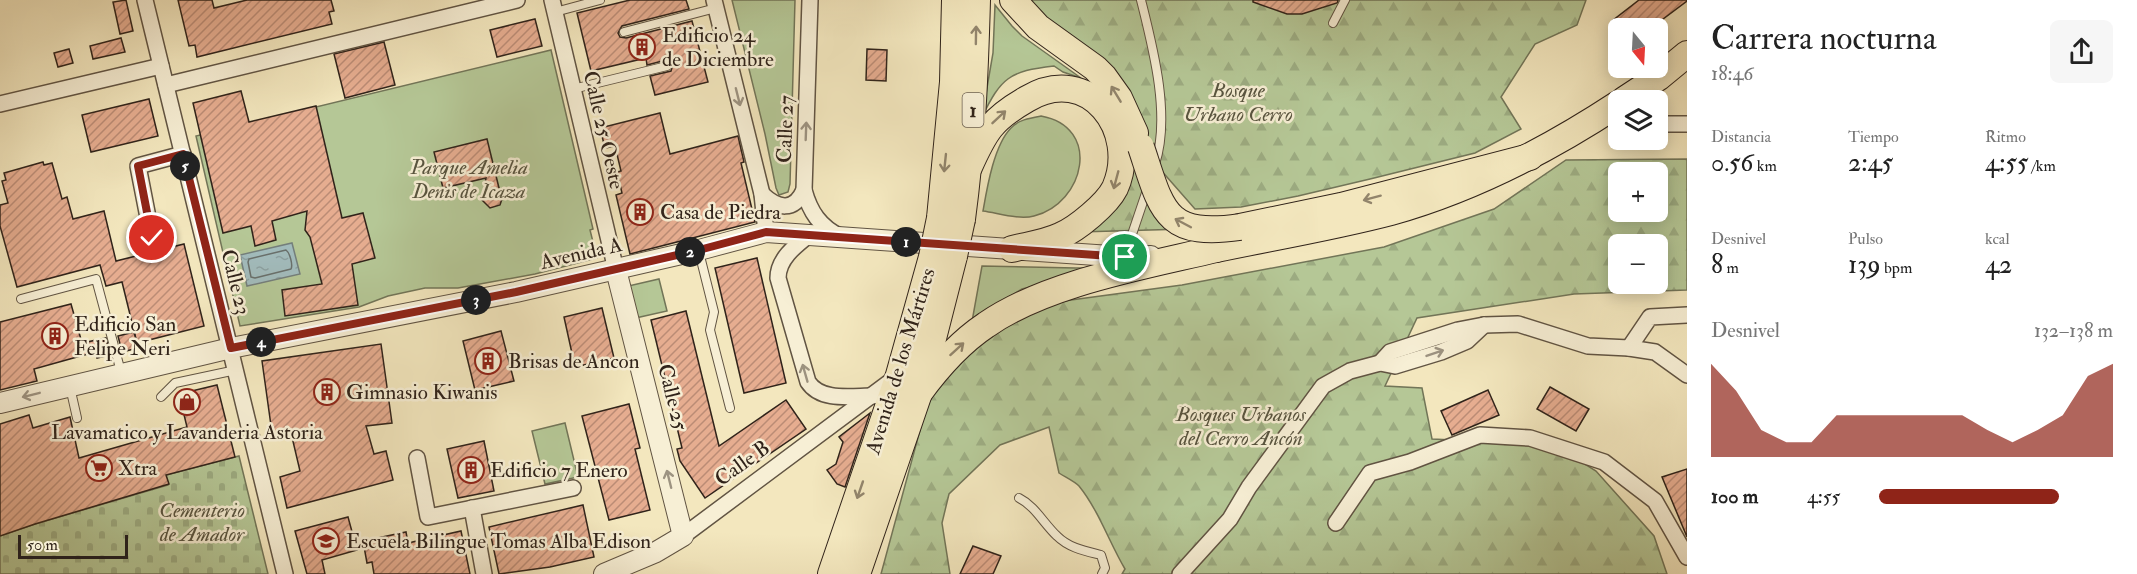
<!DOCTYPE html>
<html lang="es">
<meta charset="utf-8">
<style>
:root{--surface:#fff;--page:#f6f6f6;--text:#222;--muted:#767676;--accent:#8f2418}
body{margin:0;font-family:"IM FELL Double Pica",serif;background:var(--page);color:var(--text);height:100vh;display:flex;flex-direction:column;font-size:22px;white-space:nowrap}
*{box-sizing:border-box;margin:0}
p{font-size:20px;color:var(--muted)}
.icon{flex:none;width:33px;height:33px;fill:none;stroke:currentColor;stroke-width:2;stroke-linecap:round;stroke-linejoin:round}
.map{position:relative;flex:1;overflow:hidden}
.details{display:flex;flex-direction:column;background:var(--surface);width:450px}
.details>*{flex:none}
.needle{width:39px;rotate:162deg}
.controls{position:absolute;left:1608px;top:18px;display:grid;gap:12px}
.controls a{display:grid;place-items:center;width:60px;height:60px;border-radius:9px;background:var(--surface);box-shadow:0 3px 15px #0003;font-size:30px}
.scale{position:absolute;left:18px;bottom:15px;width:110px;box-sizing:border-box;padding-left:6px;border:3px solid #30231a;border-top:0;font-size:16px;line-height:21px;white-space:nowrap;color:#30231a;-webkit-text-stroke:4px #f7efd5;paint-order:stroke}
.pin{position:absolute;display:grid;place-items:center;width:51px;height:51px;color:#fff;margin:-26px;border:3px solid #fff;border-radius:50%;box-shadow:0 2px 6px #0007}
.km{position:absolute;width:30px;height:30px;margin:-15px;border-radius:50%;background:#222;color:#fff;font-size:16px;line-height:30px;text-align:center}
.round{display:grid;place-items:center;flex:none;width:63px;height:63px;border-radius:9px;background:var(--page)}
.overview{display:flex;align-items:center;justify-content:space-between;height:102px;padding:0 24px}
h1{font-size:33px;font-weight:600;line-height:45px}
.figures{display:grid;grid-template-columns:repeat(3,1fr);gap:9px;height:102px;padding:6px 24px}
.figures div{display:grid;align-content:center}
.figures b{font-size:26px;font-weight:600}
.figures small{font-size:16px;font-weight:400}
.figures p{font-size:16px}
.chart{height:168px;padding:12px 24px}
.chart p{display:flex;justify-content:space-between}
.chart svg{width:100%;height:108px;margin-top:6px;fill:var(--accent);opacity:.7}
ul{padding:0 24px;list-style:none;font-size:20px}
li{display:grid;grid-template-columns:96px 72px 1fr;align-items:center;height:45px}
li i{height:15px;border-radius:8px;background:var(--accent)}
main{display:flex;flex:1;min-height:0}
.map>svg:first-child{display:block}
.green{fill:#b5c796;stroke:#727558;stroke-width:1.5}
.forest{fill:url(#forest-firs);stroke:#727558;stroke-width:1.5;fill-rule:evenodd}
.cemetery{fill:url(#cemetery-stones);stroke:#727558;stroke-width:1.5}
.water{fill:url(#water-ripples);stroke:#747f7c;stroke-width:1.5}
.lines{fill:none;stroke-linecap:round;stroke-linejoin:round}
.shore{stroke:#69706c;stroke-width:1.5}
.building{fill:url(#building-hatch);stroke:#30231a;stroke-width:1.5}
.service-casing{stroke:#615443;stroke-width:10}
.minor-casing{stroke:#615443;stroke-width:18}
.tertiary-casing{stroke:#615443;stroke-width:22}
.primary-casing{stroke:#30231a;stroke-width:28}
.trunk-casing{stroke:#30231a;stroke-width:28}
.service{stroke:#f7efd5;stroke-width:8}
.minor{stroke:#f7efd5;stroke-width:15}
.tertiary{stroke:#f7efd5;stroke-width:20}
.primary{stroke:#f3e7be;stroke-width:26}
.trunk{stroke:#f3e7be;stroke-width:26}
.trunk-bridge-casing{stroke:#30231a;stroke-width:28;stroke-linecap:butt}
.trunk-bridge{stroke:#f3e7be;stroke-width:26}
.oneway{stroke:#92856c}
.oneway2{stroke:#9d9381}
.route-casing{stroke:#fff;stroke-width:12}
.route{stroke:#8f2418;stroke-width:8}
.labels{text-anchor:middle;stroke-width:5;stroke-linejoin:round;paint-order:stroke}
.shield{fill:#f7efd5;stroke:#6c6052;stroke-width:1.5}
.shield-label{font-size:20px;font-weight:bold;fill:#30231a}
.poi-label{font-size:21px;fill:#30231a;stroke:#f7efd5;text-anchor:start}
.park-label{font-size:21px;font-style:italic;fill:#58543f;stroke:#f7efd5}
.street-label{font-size:21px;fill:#30231a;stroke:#f7efd5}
</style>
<main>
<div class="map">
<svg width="1687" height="574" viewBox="0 0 1687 574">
<defs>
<pattern id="forest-firs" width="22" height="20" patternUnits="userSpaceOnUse" patternTransform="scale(1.5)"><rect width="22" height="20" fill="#b5c796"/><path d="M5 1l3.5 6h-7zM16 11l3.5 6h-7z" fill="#9cab81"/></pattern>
<pattern id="cemetery-stones" width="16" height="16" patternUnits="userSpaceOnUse" patternTransform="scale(1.5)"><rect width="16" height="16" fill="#b5c796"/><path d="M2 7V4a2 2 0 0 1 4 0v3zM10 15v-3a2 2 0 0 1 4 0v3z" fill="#9cab81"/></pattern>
<pattern id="water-ripples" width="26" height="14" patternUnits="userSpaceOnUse" patternTransform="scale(1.5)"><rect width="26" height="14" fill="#a2bcbd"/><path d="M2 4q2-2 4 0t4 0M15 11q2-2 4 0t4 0" fill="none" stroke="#8ca1a2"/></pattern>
<pattern id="building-hatch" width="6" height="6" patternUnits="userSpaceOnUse" patternTransform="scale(1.5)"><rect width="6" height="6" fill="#e6ad90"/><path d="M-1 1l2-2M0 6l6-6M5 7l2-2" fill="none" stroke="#bb8c75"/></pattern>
</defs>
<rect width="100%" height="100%" fill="#f3e7be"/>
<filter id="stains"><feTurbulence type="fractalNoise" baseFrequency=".00333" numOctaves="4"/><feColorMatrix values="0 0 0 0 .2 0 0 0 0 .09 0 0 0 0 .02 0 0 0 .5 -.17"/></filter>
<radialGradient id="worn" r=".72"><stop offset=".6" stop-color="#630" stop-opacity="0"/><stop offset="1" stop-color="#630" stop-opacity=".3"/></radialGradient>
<!-- green -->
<g class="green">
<polygon points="732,0 795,0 790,184 788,192 779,195 776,188 765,134"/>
<path d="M995,5L1012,26L1022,36L1081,78L1063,72L1054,66C1009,71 1001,78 982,117L993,53Z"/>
<polygon points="551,50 593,229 590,230 597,258 535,274 458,288 425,288 388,296 359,307 240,326 196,136"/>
<path d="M1041,116C1102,127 1085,203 1034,216C1019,220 998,213 983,211C987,188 994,145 1011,128C1018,120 1030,118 1041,116Z"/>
<polygon points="982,266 1076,268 1086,268 1055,281 1022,289 996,305 971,327"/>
<polygon points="659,279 667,311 631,319 624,287"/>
<polygon points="565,423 578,477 545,484 532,431"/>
</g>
<!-- forest -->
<g class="forest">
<polygon points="1026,0 1586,0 1577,25 1535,44 1501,97 1521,129 1475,153 1370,179 1298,196 1241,207 1195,209 1152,160 1064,37"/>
<polygon points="1130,155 1185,229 1080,232"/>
<path d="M1687,159V290L1574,294L1417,318L1385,386L1422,388L1432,439L1475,441L1539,435L1596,471L1654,536L1667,574H1122L1125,569C1109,542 1099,511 1079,486C1074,481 1065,477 1059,473L1049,427L1000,445L949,494L942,523L950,574H881L929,397L964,356L1034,305L1182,285L1384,247L1494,209L1566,160ZM1618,172H1658V212H1618ZM1618,244H1658V284H1618Z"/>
</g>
<!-- cemetery -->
<polygon class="cemetery" points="239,456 268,574 0,574 0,536 35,524 168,485 166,475"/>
<!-- water -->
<polygon class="water" points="292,243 300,274 247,286 240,255"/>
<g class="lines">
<!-- shore -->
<path class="shore" d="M286,250C290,253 293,265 291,269L255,278L251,277L248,262L249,259Z"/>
</g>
<!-- building -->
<g class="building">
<polygon points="126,0 133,31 120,34 113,2"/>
<polygon points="178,0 212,0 214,8 247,0 331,0 334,11 329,12 332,24 197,57 195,45 189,46"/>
<polygon points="630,0 686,0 689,9 622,26 618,33 620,37 626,38 692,21 708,82 655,95 650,76 671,71 673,64 666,60 647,65 646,58 591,71 577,13"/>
<polygon points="1253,0 1337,0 1338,1 1337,3 1302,14 1287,14 1253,2"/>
<polygon points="1639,0 1687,0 1687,1 1651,28 1617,28 1612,21"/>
<polygon points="535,19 542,46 497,57 490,30"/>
<polygon points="121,38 125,52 93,59 90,46"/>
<polygon points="384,42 395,85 345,98 334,54"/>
<polygon points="69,49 73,63 58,67 54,53"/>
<polygon points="867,49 887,50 886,81 866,80"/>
<polygon points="241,91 249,122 316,106 342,218 363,213 375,258 352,264 358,305 285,316 282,290 322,284 310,237 305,230 307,211 272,221 276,240 255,246 251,226 223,233 193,103"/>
<polygon points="149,99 158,136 91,152 82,115"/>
<polygon points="660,113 670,154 738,136 744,162 741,163 755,222 630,254 616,195 622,193 617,172 621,171 615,146 605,148 600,128"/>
<polygon points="487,139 499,188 504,193 500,205 490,208 482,200 486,178 443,188 434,152"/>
<polygon points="43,162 44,165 52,163 62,199 67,197 73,219 104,211 116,261 184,244 204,326 137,343 122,282 106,286 100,265 17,287 0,226 0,205 8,203 2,181 6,180 4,173"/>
<polygon points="757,258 786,383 744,393 715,268"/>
<polygon points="71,304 82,343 106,338 110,355 97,358 95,352 34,369 37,381 0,390 0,322"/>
<polygon points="602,308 614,358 575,367 564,317"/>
<polygon points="686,311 719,446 786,400 806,429 705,498 680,461 677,449 682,448 651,320"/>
<polygon points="501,331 514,381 475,390 463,341"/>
<polygon points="134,332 138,348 122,352 118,336"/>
<polygon points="381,344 392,423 366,426 374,454 386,451 393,480 287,508 280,477 300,471 292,437 273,440 262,361"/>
<polygon points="217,385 235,457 166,475 169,484 35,524 0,536 0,424 29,415 33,428 70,417 79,458 187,427 179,394"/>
<polygon points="1550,387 1589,409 1576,431 1537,409"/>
<polygon points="1488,390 1499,415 1452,435 1441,411"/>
<polygon points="629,404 640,448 635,449 650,510 609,520 582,416"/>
<polygon points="870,413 845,487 837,484 827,470 836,464 843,442 839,437"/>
<polygon points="484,441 494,491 458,498 447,449"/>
<polygon points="1687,469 1687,537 1662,477"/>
<polygon points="583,505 594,557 550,567 499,574 489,527"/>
<polygon points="348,517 357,550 322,560 325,574 307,574 295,531"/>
<polygon points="461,531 470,574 374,574 372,562 367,563 363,541 406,532 408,543"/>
<polygon points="973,546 1001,556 993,574 960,574"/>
</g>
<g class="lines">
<defs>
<g id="service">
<path d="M1141,0C1153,48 1171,116 1155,164"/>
<polyline points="555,12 600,0"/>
<polyline points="1333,23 1345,0"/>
<polyline points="624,32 716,8"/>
<polyline points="573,89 667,66"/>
<polyline points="699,252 714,312 710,330 730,408"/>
<polyline points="1125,255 1148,187"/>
<polyline points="21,299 96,279 121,372"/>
<polyline points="70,387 77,418"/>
<polyline points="161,397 175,383 236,370"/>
<path d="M1019,498C1035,506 1044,524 1057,536C1069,548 1085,551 1101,555L1105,568L1102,574"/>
</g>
<g id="minor">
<polyline points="145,0 285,574"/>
<polyline points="552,0 616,270"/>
<polyline points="714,0 762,194 766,232"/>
<path d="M810,0L804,190C810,212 820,227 841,237"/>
<polyline points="166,85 517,0"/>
<polyline points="0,104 161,66"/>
<polyline points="1658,124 1687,124"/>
<path d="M762,194C778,209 794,212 804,190"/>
<path d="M809,235C795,246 778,259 778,278L808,382C821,402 852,396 873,396"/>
<polyline points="152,238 138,166 183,154"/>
<polyline points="1629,348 1650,317 1687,315"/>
<polyline points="1380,363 1390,352 1458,330 1484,325 1518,324 1588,346 1629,348 1655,352 1687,375"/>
<polyline points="417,458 428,517 573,488"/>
<polyline points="472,508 484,574"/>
<polyline points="1336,523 1370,473 1410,462 1480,435 1530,438 1604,462 1655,501 1687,557"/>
<polyline points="683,536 895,378"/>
<polyline points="1180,574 1230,519 1249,487 1323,386 1350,371 1380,363 1395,366 1441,352 1467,341 1484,325"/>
</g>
<g id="tertiary">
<polyline points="0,403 231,348 516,292 699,250 766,232 1125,257 1151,256"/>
<polyline points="604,574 656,552 683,536 616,270"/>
</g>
<g id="primary">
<polyline points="1624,100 1659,77 1687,54"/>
<path d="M1216,249C1274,237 1334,227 1391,212C1473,189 1548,150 1618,104"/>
</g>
<g id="trunk">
<polyline points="1013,0 1038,27 1095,68 1104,77 1119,98 1135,133"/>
<path d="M969,167C985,131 992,119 1027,99C1089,62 1140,131 1115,188C1107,204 1077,229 1060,236C1045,243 1028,245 1012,249"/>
<polyline points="940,218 953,82 955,0"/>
<path d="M962,219C972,146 975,73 977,0"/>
<polyline points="1240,227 1341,206 1530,157"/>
<path d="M919,393C938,367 959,343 986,325C1046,283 1145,266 1216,249"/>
<polyline points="831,574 899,375 932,257"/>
<polyline points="857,574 919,393 954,256"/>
</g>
</defs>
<!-- service casing -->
<use href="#service" class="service-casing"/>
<!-- minor casing -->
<use href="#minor" class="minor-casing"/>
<!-- tertiary casing -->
<use href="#tertiary" class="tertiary-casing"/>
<!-- primary casing -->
<use href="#primary" class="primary-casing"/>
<!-- trunk casing -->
<use href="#trunk" class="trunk-casing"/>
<!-- service -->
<use href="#service" class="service"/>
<!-- minor -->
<use href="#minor" class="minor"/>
<!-- tertiary -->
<use href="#tertiary" class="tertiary"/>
<!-- primary -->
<use href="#primary" class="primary"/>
<!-- trunk -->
<use href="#trunk" class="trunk"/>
<defs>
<g id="trunk-bridge">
<path d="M1141,147C1162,210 1164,238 1240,227"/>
<polyline points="954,256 962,219"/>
<polyline points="932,257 940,218"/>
</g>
</defs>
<!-- trunk-bridge casing -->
<use href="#trunk-bridge" class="trunk-bridge-casing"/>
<!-- trunk-bridge -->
<use href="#trunk-bridge" class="trunk-bridge"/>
</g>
<!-- one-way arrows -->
<defs><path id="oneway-shaft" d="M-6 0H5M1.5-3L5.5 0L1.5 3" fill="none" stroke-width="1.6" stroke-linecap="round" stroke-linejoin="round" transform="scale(1.5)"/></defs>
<g class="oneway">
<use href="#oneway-shaft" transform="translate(976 35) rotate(-89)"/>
<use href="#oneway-shaft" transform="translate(1116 94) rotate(-121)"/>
<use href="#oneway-shaft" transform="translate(999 117) rotate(-43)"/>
<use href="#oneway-shaft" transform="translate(945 163) rotate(96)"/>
<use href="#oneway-shaft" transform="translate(1116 180) rotate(105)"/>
<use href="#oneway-shaft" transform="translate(1372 198) rotate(165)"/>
<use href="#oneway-shaft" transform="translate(1183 223) rotate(-152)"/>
<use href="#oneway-shaft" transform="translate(957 349) rotate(-42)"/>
<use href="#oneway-shaft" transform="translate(860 490) rotate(109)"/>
</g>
<g class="oneway2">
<use href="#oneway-shaft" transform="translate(738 97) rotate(76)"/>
<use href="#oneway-shaft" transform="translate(806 131) rotate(-88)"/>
<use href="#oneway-shaft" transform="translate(1435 353) rotate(-19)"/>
<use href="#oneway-shaft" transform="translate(805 373) rotate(-106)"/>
<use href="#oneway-shaft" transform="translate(31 395) rotate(166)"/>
<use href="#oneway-shaft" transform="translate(669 479) rotate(-104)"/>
</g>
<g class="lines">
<defs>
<polyline id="route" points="152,238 138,166 183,154 231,348 516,292 699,250 766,232 1125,257"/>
</defs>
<!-- route casing -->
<use href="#route" class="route-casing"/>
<!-- route -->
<use href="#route" class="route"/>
</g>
<!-- icons -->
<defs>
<symbol id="building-ring" viewBox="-11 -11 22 22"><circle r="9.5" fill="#f7efd5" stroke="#8f2418" stroke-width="1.5"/><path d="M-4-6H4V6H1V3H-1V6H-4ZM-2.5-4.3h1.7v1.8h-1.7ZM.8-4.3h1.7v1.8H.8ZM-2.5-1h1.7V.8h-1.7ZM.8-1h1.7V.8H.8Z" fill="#8f2418"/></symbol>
<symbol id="shop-ring" viewBox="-11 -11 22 22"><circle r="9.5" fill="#f7efd5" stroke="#8f2418" stroke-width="1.5"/><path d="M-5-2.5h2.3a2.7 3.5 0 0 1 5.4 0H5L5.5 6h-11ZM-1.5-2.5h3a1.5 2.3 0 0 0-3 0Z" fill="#8f2418"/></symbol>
<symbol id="supermarket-ring" viewBox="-11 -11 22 22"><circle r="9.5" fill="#f7efd5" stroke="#8f2418" stroke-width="1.5"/><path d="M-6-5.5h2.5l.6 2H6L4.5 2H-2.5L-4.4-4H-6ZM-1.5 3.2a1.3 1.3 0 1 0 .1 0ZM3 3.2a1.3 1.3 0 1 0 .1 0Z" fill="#8f2418"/></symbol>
<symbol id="school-ring" viewBox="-11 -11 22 22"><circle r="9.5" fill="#f7efd5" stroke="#8f2418" stroke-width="1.5"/><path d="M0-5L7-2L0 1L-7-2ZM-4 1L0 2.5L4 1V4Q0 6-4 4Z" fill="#8f2418"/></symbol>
</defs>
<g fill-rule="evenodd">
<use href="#building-ring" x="627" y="32" width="30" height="30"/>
<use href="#building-ring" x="625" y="197" width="30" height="30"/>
<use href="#building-ring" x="40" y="321" width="30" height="30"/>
<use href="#building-ring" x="473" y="346" width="30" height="30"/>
<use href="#building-ring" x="312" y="377" width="30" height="30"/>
<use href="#shop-ring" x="172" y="387" width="30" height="30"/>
<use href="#supermarket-ring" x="84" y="453" width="30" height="30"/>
<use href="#building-ring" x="456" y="455" width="30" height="30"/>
<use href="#school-ring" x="311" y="526" width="30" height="30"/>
</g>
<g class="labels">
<!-- shield labels -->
<rect class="shield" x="962.5" y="93" width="21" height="34" rx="4.5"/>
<g class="shield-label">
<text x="973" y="117">1</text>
</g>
<!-- poi labels -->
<g class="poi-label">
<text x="662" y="42">Edificio 24<tspan x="662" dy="24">de Diciembre</tspan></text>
<text x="660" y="219">Casa de Piedra</text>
<text x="74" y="331">Edificio San<tspan x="74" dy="24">Felipe Neri</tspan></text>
<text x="508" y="368">Brisas de Ancon</text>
<text x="346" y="399">Gimnasio Kiwanis</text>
<text x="187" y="439" text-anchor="middle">Lavamatico y Lavanderia Astoria</text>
<text x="118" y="475">Xtra</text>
<text x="490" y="477">Edificio 7 Enero</text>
<text x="346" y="548">Escuela Bilingue Tomas Alba Edison</text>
</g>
<!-- park labels -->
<g class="park-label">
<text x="1238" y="97">Bosque<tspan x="1238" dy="24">Urbano Cerro</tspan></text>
<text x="469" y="174">Parque Amelia<tspan x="469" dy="24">Denis de Icaza</tspan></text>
<text x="1241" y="421">Bosques Urbanos<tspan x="1241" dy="24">del Cerro Ancón</tspan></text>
<text x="202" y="517">Cementerio<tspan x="202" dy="24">de Amador</tspan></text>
</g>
<!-- street labels -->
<g class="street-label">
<text transform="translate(785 129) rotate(-88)" y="7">Calle 27</text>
<text transform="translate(604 130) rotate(77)" y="7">Calle 25 Oeste</text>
<text transform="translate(581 253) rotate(-13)" y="7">Avenida A</text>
<text transform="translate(236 282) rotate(76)" y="7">Calle 23</text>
<text transform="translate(900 361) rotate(-73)" y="7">Avenida de los Mártires</text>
<text transform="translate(673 397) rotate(76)" y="7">Calle 25</text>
<text transform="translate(742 463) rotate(-36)" y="7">Calle B</text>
</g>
</g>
<rect width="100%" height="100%" filter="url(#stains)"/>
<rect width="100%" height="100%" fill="url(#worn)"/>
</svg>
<div class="controls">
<a><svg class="needle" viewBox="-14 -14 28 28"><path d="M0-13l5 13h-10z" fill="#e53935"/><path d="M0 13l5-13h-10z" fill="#767676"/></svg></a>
<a><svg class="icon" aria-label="layers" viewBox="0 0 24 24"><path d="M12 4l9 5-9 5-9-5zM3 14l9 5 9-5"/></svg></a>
<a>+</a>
<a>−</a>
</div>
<div class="scale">50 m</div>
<div class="pin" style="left:1125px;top:257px;background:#1e9e55"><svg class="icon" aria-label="arrive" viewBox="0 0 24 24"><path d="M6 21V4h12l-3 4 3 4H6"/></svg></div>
<div class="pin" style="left:152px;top:238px;background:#d93025"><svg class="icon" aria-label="check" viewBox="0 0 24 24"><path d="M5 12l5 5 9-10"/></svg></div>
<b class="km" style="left:906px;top:242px">1</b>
<b class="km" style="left:690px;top:252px">2</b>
<b class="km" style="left:476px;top:300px">3</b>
<b class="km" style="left:261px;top:342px">4</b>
<b class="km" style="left:185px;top:166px">5</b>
</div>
<section class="details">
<div class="overview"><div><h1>Carrera nocturna</h1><p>18:46</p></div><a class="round"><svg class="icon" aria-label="share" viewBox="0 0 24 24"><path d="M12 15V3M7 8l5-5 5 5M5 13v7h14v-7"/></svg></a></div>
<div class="figures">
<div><p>Distancia</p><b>0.56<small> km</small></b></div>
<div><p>Tiempo</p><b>2:45</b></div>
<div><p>Ritmo</p><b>4:55<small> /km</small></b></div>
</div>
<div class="figures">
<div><p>Desnivel</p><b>8<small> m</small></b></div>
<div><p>Pulso</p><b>139<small> bpm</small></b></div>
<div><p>kcal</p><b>42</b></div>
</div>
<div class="chart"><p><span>Desnivel</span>132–138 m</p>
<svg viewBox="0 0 160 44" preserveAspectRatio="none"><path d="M0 44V6L10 17L20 33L30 38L40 38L50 27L60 27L70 27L80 27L90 27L100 27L110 33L120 38L130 33L140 27L150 11L160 6V44z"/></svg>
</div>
<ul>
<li><b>100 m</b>4:55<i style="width:77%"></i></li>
</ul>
</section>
</main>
